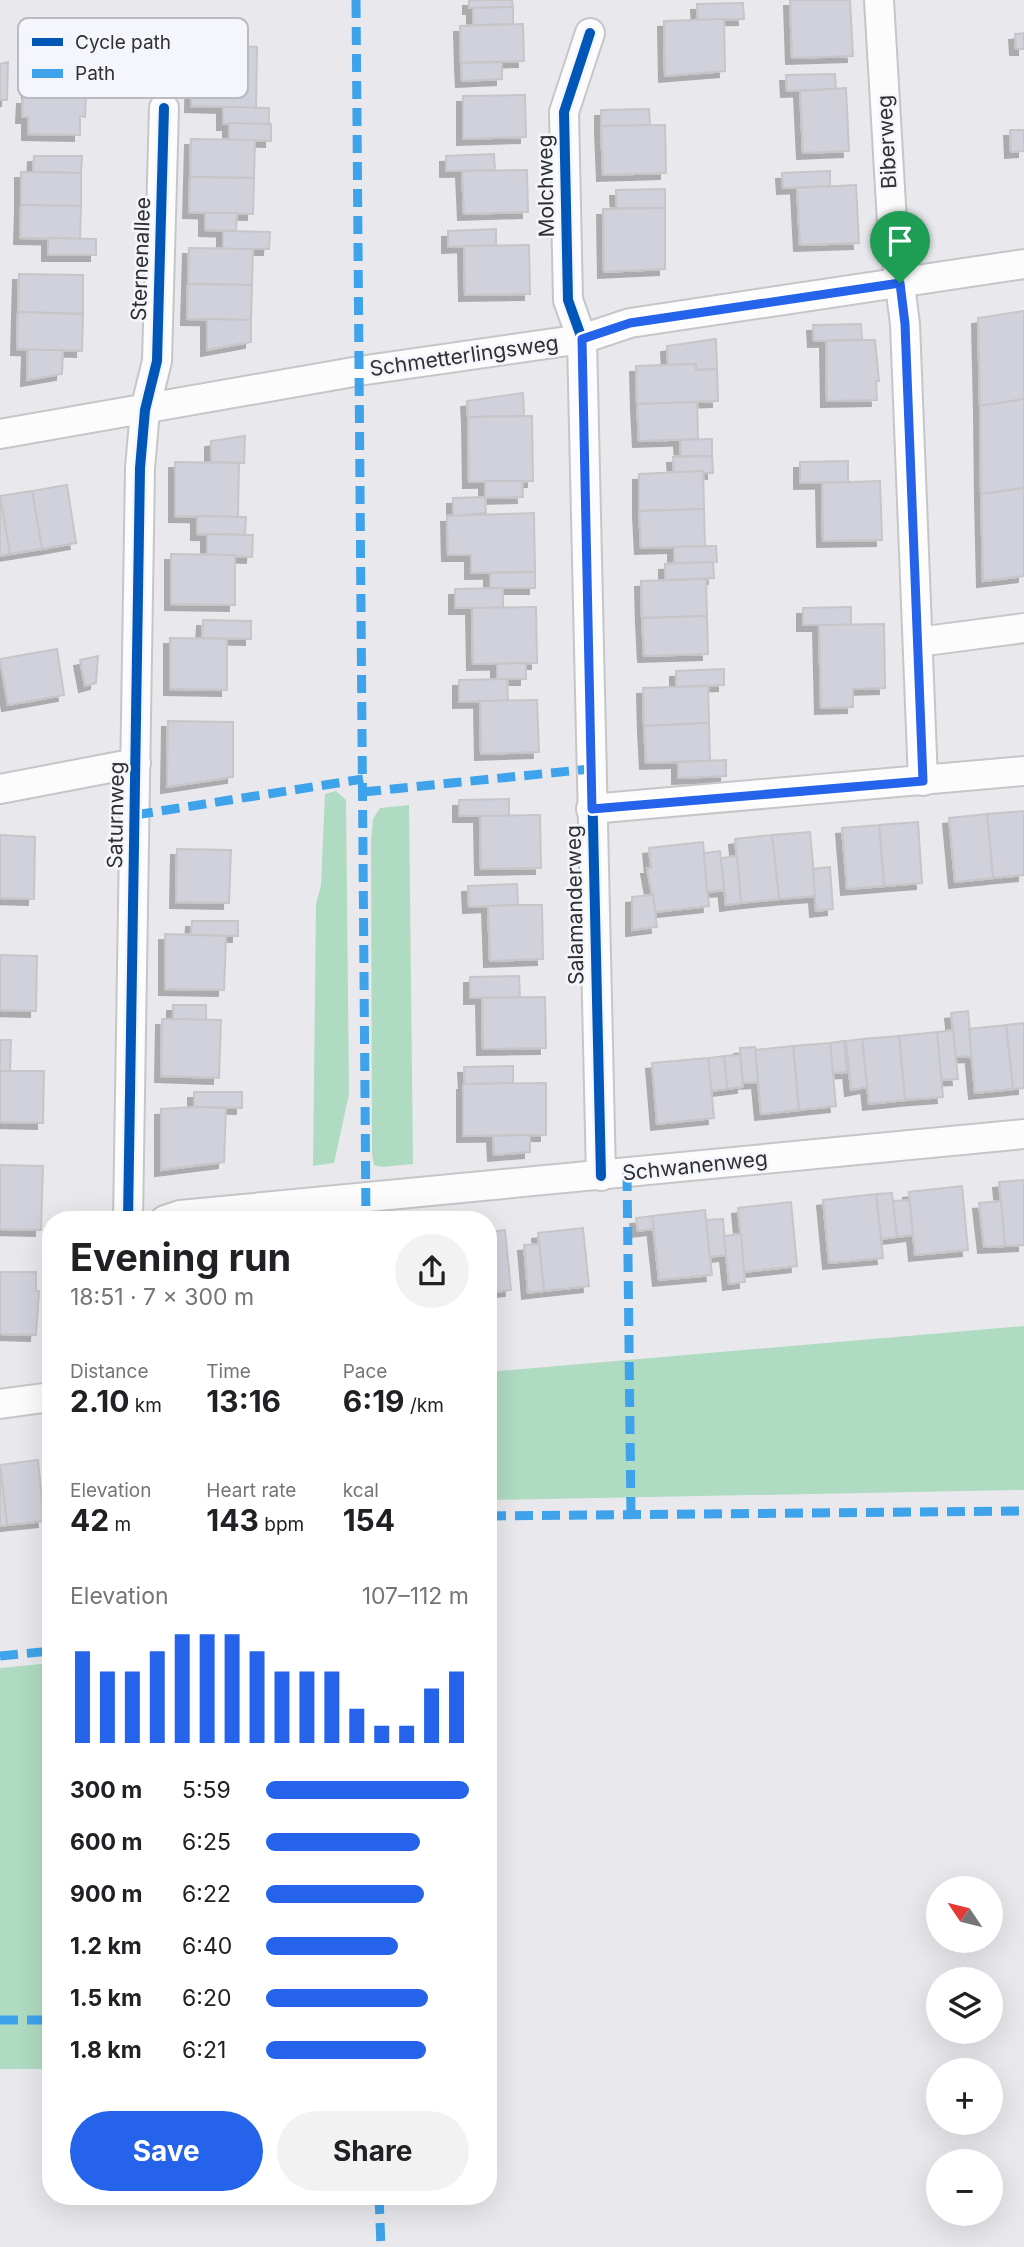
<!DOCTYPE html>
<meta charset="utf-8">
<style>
:root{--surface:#fff;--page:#f2f2f2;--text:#202124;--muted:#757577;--accent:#2563eb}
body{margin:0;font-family:Inter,sans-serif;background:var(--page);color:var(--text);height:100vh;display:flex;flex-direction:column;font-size:26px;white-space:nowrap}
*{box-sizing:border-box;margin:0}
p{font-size:23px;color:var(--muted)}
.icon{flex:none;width:38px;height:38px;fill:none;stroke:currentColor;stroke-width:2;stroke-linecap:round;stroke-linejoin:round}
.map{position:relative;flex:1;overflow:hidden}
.details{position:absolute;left:42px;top:1211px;width:455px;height:994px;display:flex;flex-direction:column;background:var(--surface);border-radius:28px;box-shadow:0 7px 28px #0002}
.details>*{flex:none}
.needle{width:46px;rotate:305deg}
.controls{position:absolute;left:926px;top:1876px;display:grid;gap:14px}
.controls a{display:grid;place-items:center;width:77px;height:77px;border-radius:50%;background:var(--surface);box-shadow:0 7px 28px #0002;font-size:35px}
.pin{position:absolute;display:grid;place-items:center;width:60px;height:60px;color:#fff;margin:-72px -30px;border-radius:50% 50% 50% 0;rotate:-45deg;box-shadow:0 0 7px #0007}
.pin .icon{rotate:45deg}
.round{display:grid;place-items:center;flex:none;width:74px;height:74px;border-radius:37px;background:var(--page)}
.head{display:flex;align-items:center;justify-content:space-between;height:119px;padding:0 28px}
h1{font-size:38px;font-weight:700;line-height:52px}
.metrics{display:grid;grid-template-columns:repeat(3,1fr);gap:10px;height:119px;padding:7px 28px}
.metrics div{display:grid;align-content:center}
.metrics b{font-size:30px;font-weight:700}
.metrics small{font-size:19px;font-weight:400}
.metrics p{font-size:19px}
.chart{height:196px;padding:14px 28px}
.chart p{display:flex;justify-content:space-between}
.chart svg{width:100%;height:126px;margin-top:7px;stroke:var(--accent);stroke-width:6}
.cta{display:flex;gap:14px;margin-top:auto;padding:14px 28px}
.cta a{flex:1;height:80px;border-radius:42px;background:var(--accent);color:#fff;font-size:28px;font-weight:700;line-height:80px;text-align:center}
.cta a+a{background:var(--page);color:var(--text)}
ul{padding:0 28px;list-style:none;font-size:23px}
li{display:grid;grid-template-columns:112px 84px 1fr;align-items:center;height:52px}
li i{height:18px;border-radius:9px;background:var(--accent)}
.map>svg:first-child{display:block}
.green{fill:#afdbc2}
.building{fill:#d0d1da;stroke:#c6c6c9;stroke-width:2;filter:url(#shadow)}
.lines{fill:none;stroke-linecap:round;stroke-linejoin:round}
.street-casing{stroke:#c6c6c8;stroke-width:32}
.street{stroke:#fcfcfc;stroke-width:28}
.quiet{stroke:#3ea3eb;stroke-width:9;stroke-dasharray:18 9;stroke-linecap:butt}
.cycleway-casing{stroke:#f4f6fc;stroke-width:15}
.cycleway{stroke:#0057b8;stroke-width:10}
.route-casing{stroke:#fff;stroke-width:14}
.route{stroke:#2563eb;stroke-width:9}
.labels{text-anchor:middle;stroke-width:5;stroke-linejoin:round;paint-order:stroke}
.street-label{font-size:21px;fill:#303033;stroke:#f4f6fc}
.key{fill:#f4f6fc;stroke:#b9bbc0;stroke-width:2}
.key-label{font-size:19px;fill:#303033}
</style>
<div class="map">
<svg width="1024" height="2247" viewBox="0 0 1024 2247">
<defs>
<filter id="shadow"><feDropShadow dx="-6" dy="6" stdDeviation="0" flood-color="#0004"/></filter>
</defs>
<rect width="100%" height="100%" fill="#e9e9ed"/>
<!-- green -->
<g class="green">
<polygon points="336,791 346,800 349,1094 334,1163 313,1166 316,904 321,885 325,794"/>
<polygon points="409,805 413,1164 382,1167 374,1165 372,1154 371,842 373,819 380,808"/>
<polygon points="1024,1326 1024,1490 488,1500 488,1372"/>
<polygon points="51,1663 51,2069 0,2069 0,1668"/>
</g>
<!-- building -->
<g class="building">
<polygon points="469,0 512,0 513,7 469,8"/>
<polygon points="790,0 850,0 853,56 792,58"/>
<polygon points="743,3 744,19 698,20 697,4"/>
<polygon points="513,7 513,24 473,25 473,8"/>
<polygon points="724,19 725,71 665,76 664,21"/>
<polygon points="523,24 524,61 461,63 460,26"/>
<polygon points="1024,33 1024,49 1016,49 1015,34"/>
<polygon points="234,46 257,47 256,108 191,106 192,53 234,54"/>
<polygon points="8,62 7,100 0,100 0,64"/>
<polygon points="502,62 502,79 462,81 461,63"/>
<polygon points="835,74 836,89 787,91 786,75"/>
<polygon points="51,76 81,77 81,95 86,95 85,117 80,116 80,135 28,134 28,117 22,117 23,98 28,98 28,81 51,82"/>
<polygon points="846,88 849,151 803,153 800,91"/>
<polygon points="525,95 526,137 463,139 463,96"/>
<polygon points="223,107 269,108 269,124 223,124"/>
<polygon points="649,109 650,125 601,126 601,110"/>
<polygon points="229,123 271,124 271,141 229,140"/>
<polygon points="665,125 666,173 603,175 601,126"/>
<polygon points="1010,130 1024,130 1024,151 1011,152"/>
<polygon points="191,139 255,140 254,178 190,177"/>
<polygon points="494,154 495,170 446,171 446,156"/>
<polygon points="34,156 82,156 81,173 33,172"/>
<polygon points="527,170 528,212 464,214 462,171"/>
<polygon points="830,171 830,186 783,188 782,173"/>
<polygon points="21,172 81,173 81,206 21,205"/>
<polygon points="190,177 254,178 253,214 189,212"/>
<polygon points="856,185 859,243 800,245 797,188"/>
<polygon points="665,189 665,208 617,208 616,190"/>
<polygon points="21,205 81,206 80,239 20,238"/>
<polygon points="665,208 665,269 604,272 603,209"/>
<polygon points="205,213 237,213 236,231 205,230"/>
<polygon points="496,229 496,245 448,247 448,231"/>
<polygon points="223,231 270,232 269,249 223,249"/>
<polygon points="48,238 96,239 96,255 48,255"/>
<polygon points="529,245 530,294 465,295 464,246"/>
<polygon points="189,248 253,249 252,285 188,284"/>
<polygon points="19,274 83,275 83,314 18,312"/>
<polygon points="188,284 252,285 251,320 187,319"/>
<polygon points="1024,311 1024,399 980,406 978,318"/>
<polygon points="18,312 83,314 82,351 17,349"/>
<polygon points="207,319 251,320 251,342 207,350"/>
<polygon points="861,324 862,340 814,341 813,325"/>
<polygon points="716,339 717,369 696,370 696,364 668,365 667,346"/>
<polygon points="862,340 875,340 879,381 876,381 877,400 827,401 826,341"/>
<polygon points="28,350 63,350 62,374 27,380"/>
<polygon points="696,364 696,370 717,369 718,401 637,404 636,366"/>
<polygon points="523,393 524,416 468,417 467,401"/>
<polygon points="1024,399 1024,488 981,494 980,406"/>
<polygon points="697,402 698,439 639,441 637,404"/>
<polygon points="532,416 533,481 469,482 468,417"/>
<polygon points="245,436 244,463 211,462 211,441"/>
<polygon points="712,439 712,456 681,456 680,440"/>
<polygon points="712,456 713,473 674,473 673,457"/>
<polygon points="848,461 848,482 800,483 800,462"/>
<polygon points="175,462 239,463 238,517 175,516"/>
<polygon points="703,471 704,509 639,511 639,474"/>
<polygon points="485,481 522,481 523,497 485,498"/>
<polygon points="880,481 882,540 823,541 822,483"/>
<polygon points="67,485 76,543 42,549 32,491"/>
<polygon points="1024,488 1024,576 983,581 981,494"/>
<polygon points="32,491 42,549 10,554 0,496"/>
<polygon points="0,496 10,554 0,556"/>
<polygon points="485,497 486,513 453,516 453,498"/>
<polygon points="704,509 705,546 641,548 639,511"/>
<polygon points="534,513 535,572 471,573 471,555 448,555 447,516"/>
<polygon points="197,516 246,517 245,535 197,534"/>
<polygon points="207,534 253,535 252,557 207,555"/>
<polygon points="716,546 717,562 674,563 674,547"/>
<polygon points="171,554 235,555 235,605 171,604"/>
<polygon points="713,562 714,578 665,580 665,564"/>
<polygon points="535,572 535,588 490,588 490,573"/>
<polygon points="706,579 707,616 642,618 641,581"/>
<polygon points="503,588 503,608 455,608 455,589"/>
<polygon points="536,607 537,663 473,664 472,608"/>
<polygon points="851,607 851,625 803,625 803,608"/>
<polygon points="707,616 708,654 644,656 642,618"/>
<polygon points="203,620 251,621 251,639 202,638"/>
<polygon points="884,624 885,688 853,689 853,707 821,708 819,625"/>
<polygon points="170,638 227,639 227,690 170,689"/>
<polygon points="57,649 64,695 8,705 0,659"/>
<polygon points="98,656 96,683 85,686 80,660"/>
<polygon points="526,663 526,679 497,679 497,664"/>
<polygon points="724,669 724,685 676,687 676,671"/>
<polygon points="507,679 508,701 459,702 459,680"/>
<polygon points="708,686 709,723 644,726 643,688"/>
<polygon points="537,700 539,752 481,754 480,701"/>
<polygon points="168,721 233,722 233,777 167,787"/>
<polygon points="709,723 710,761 646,763 644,726"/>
<polygon points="726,760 726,776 678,778 678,762"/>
<polygon points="509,799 509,816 459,816 459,800"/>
<polygon points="1024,811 1024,875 993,878 987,814"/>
<polygon points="987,814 993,878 955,882 949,818"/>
<polygon points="540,815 541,868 481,869 480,816"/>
<polygon points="918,822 922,883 884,886 879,825"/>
<polygon points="879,825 884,886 847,889 842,828"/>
<polygon points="810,832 816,896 779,899 772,835"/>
<polygon points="0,835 35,837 34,899 0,898"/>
<polygon points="772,835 779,899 741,903 735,839"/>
<polygon points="703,842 709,906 655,912 647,868 651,868 649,848"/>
<polygon points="177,849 231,850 229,903 176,902"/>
<polygon points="720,851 724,890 707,892 704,853"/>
<polygon points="737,856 741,903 726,905 721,858"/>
<polygon points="830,867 833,909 816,911 813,869"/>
<polygon points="517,884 518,905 469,907 468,886"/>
<polygon points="653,895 657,927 632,930 632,897"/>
<polygon points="518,905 542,905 543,959 490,961 488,906"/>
<polygon points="192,921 238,921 238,936 191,935"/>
<polygon points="165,934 226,936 224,990 165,989"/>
<polygon points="0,955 37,956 36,1011 0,1010"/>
<polygon points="519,976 520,997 470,998 470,977"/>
<polygon points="545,997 546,1048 483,1049 482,998"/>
<polygon points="173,1005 206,1005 206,1020 173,1019"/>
<polygon points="968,1011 972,1056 956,1057 951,1013"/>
<polygon points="162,1019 221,1020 219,1078 161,1076"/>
<polygon points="1024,1023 1024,1088 1013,1089 1006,1025"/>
<polygon points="1006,1025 1013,1089 975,1093 969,1029"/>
<polygon points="953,1030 958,1079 941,1080 937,1032"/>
<polygon points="937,1032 943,1097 905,1100 899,1036"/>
<polygon points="899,1036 905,1100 869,1104 862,1039"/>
<polygon points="862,1039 867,1087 851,1090 846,1041"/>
<polygon points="0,1040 11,1040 10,1071 0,1071"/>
<polygon points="844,1041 847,1072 833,1073 830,1043"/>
<polygon points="830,1043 836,1106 799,1110 793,1046"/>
<polygon points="793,1046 799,1110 761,1114 755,1050"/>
<polygon points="755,1047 758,1082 743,1083 740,1048"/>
<polygon points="740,1055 743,1087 727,1089 724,1056"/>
<polygon points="724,1056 727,1089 711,1091 708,1058"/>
<polygon points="708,1058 714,1118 657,1124 652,1063"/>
<polygon points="513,1066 513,1083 465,1084 464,1067"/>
<polygon points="0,1071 44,1071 43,1123 0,1122"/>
<polygon points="546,1083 546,1135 463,1136 463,1084"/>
<polygon points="194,1092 242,1092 242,1108 194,1107"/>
<polygon points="194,1107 226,1108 224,1162 161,1170 161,1109"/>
<polygon points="530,1135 530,1152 494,1155 493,1136"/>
<polygon points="0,1165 43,1166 41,1230 0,1229"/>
<polygon points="1024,1180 1024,1245 1005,1246 999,1182"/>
<polygon points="962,1186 968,1250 915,1255 909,1192"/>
<polygon points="892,1193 897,1237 881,1239 876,1194"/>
<polygon points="876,1194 883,1258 829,1263 823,1200"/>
<polygon points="909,1200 913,1235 897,1237 893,1201"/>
<polygon points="1001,1201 1005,1246 984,1247 979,1203"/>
<polygon points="791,1202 797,1266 744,1272 738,1208"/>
<polygon points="705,1210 712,1275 659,1280 652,1216"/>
<polygon points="652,1216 654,1229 638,1231 636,1218"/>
<polygon points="723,1219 726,1255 710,1257 706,1220"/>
<polygon points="583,1228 589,1286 544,1291 538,1233"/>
<polygon points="505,1230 511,1290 488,1293 488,1232"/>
<polygon points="741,1234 745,1282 729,1284 724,1236"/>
<polygon points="539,1244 544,1291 528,1293 524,1245"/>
<polygon points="0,1272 36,1272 36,1291 39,1291 36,1335 0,1334"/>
<polygon points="38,1460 44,1521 7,1525 0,1465"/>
<polygon points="0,1465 7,1525 0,1526"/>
</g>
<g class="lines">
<defs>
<g id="street">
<polyline points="879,0 892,222 905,324 923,781"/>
<polyline points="590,33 564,112 568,300 582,339 601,1176"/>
<polyline points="0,434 359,371 582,339 630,323 1024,264"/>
<polyline points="918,642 1024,628"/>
<polyline points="0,789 136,763"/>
<polyline points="591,809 1024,771"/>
<polyline points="128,1220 140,468 145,410 157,361 164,108"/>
<polyline points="165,1220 180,1215 1024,1134"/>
<polyline points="0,1404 51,1397"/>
</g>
</defs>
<!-- street casing -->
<use href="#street" class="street-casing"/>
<!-- street -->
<use href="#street" class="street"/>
<!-- quiet -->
<g class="quiet">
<polyline points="356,0 366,1220"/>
<polyline points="363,792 590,769"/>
<polyline points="135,815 363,779"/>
<polyline points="627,1173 631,1515"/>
<polyline points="488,1516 1024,1511"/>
<polyline points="0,1656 51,1651"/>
<polyline points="0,2020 51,2020"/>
<polyline points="379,2196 381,2247"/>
</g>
<defs>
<g id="cycleway">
<polyline points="590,33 564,112 568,300 582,339 601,1176"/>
<polyline points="128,1220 140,468 145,410 157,361 164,108"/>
</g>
</defs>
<!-- cycleway casing -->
<use href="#cycleway" class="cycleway-casing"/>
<!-- cycleway -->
<use href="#cycleway" class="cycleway"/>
</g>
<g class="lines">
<defs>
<polygon id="route" points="900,283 905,324 923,781 592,809 582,339 630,323"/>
</defs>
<!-- route casing -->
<use href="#route" class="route-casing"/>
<!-- route -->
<use href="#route" class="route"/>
</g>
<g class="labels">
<!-- street labels -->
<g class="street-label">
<text transform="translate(887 142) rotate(-93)" y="7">Biberweg</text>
<text transform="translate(546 186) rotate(-91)" y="7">Molchweg</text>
<text transform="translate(141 259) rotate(-88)" y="7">Sternenallee</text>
<text transform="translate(464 356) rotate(-8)" y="7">Schmetterlingsweg</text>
<text transform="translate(116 815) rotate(-89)" y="7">Saturnweg</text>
<text transform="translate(575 905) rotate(-91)" y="7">Salamanderweg</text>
<text transform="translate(695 1166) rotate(-6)" y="7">Schwanenweg</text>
</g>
</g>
<!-- legend -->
<rect x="18" y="18" width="230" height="80" rx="10" class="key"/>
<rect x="32" y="38" width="31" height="8" fill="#0057b8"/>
<rect x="32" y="69" width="31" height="9" fill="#3ea3eb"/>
<g class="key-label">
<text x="75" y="49">Cycle path</text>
<text x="75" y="80">Path</text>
</g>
</svg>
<div class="controls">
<a><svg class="needle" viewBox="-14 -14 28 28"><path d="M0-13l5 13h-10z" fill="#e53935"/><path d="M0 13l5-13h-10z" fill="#757577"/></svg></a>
<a><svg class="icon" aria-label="layers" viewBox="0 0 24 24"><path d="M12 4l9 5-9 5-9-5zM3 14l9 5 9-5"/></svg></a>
<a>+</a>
<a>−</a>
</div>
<div class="pin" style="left:900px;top:283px;background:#1e9e55"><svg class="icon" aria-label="arrive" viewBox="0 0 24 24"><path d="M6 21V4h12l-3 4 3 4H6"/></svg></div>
<section class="details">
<div class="head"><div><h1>Evening run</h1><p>18:51 · 7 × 300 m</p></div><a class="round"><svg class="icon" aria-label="share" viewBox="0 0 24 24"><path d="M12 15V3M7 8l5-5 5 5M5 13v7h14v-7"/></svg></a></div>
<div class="metrics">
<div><p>Distance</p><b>2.10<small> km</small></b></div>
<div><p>Time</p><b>13:16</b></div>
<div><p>Pace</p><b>6:19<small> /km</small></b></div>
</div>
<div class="metrics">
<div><p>Elevation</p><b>42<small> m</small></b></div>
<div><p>Heart rate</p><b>143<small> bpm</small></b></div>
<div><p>kcal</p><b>154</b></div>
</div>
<div class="chart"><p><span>Elevation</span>107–112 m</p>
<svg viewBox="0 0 160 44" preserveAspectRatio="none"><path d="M5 44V12M15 44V19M25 44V19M35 44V12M45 44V6M55 44V6M65 44V6M75 44V12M85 44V19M95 44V19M105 44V19M115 44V32M125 44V38M135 44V38M145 44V25M155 44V19"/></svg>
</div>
<ul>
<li><b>300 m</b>5:59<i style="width:100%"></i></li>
<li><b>600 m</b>6:25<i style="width:76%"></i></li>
<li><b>900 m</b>6:22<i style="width:78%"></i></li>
<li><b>1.2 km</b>6:40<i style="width:65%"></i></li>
<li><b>1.5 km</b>6:20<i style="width:80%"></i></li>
<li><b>1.8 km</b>6:21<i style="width:79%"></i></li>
</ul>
<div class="cta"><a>Save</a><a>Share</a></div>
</section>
</div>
